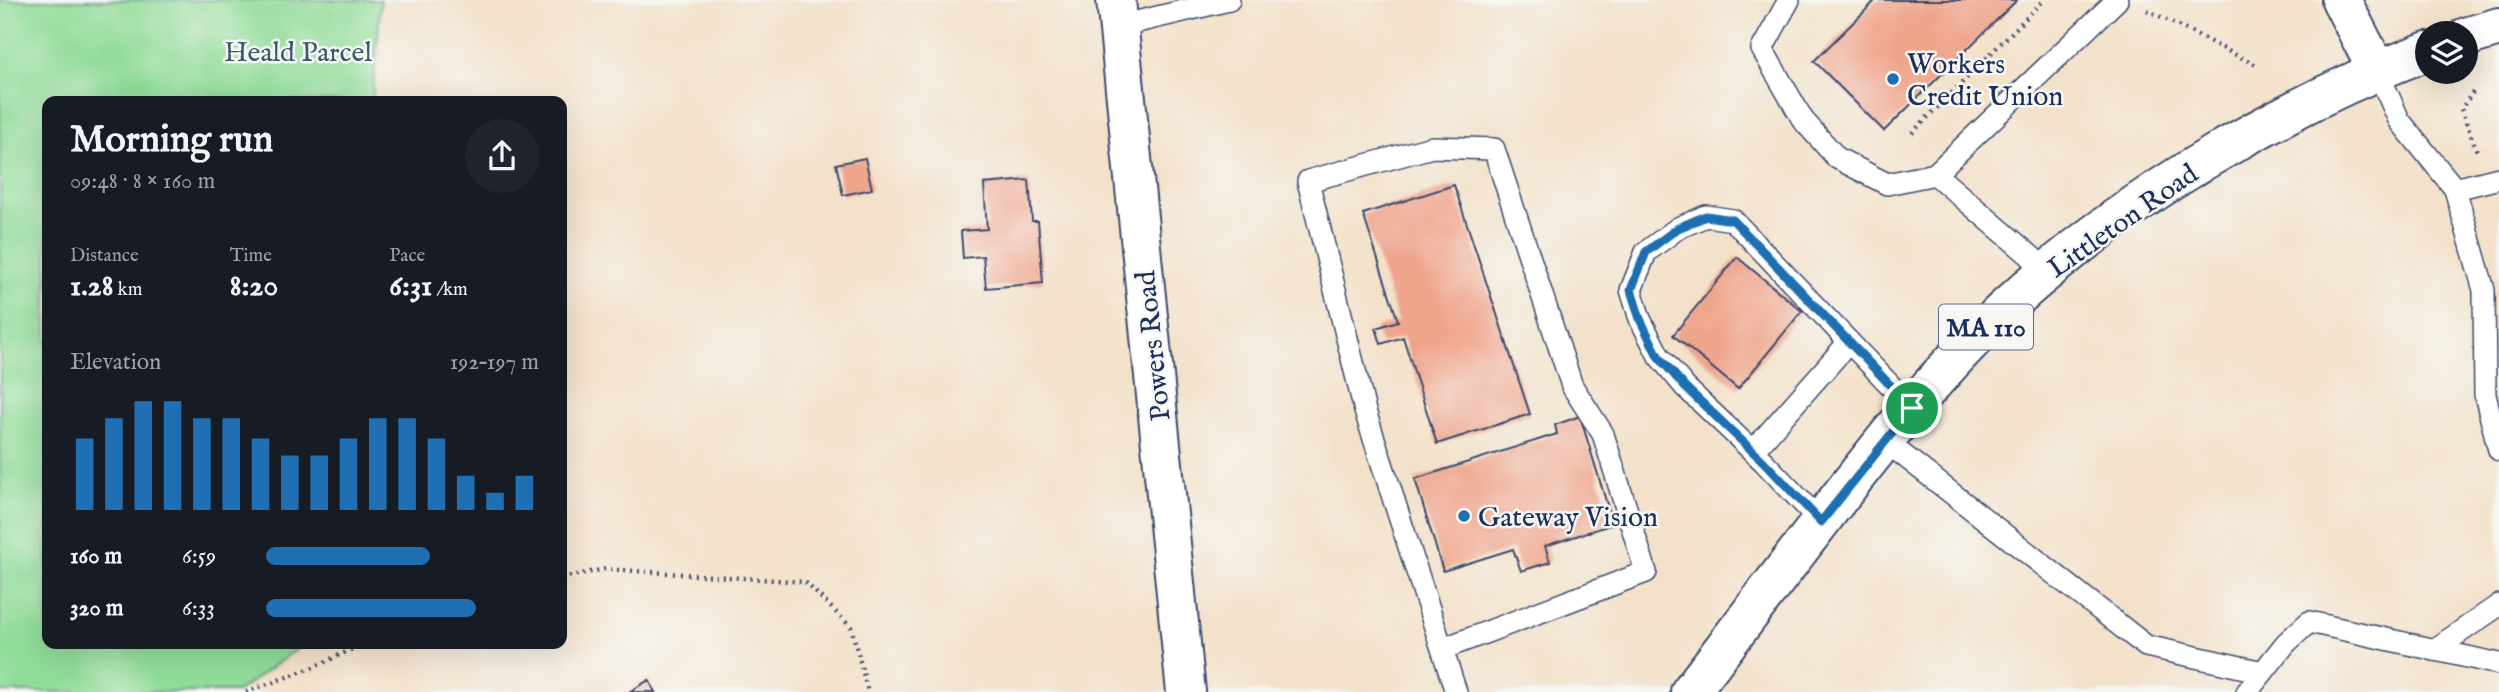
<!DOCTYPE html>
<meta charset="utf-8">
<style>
:root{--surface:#171b24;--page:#20242c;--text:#f1f3f6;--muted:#9ea1a6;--accent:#1f6fb2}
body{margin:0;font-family:"IM FELL English",serif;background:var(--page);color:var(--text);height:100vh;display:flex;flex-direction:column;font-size:26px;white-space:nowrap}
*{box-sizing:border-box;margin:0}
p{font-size:23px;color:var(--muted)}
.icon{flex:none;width:38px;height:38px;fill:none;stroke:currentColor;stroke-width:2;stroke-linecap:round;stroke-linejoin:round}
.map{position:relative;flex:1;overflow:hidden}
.details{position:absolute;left:42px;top:96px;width:525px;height:553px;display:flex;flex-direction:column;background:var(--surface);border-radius:14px;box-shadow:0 7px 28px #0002}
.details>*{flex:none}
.fabs{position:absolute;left:2415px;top:21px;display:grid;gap:14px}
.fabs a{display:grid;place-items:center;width:63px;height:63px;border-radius:50%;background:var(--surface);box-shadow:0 7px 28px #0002;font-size:35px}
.pin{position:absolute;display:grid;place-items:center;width:60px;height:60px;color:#fff;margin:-30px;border:4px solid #fff;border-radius:50%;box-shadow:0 2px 7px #0007}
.round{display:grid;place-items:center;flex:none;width:74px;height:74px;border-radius:37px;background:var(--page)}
.summary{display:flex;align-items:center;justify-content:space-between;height:119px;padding:0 28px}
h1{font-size:38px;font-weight:700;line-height:52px}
.metrics{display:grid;grid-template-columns:repeat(3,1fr);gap:10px;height:119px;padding:7px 28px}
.metrics div{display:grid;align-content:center}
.metrics b{font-size:30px;font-weight:700}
.metrics small{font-size:19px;font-weight:400}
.metrics p{font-size:19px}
.chart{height:196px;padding:14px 28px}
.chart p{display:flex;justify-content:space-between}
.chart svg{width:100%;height:126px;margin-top:7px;stroke:var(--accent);stroke-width:6}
ul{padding:0 28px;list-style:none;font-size:23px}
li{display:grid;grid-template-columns:112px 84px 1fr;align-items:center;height:52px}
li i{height:18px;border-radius:9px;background:var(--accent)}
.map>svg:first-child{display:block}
.green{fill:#8fdb98;stroke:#55857b;stroke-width:2}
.building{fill:#efa58c}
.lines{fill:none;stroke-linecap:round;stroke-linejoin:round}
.service-casing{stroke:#3b4a6e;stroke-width:24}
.secondary-casing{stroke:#3b4a6e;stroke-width:42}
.primary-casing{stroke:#3b4a6e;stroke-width:42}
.path{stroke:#3b4a6e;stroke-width:4.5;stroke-dasharray:2 5;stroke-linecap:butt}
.service{stroke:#fff;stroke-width:21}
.secondary{stroke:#fff;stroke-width:38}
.primary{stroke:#fff;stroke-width:38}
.route-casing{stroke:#fff;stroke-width:14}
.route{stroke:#1f6fb2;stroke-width:9}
.poi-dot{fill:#1f6fb2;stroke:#f6f6f2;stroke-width:2.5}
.labels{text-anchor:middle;stroke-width:5;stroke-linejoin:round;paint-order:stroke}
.shield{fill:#f6f6f2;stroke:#5d6b8a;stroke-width:2}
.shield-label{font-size:26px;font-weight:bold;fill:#1b2f5e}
.park-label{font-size:28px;fill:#385a6c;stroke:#f6f6f2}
.poi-label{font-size:28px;fill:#1b2f5e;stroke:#f6f6f2;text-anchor:start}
.street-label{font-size:28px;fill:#1b2f5e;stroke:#f6f6f2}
</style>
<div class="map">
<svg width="2499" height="692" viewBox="0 0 2499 692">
<rect width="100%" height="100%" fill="#f6f6f2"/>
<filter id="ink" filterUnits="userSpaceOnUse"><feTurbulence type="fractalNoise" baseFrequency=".0143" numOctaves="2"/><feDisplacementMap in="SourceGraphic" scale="14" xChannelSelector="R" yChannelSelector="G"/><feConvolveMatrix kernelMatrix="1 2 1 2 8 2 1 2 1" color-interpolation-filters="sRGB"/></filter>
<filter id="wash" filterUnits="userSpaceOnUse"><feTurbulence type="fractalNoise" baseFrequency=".00686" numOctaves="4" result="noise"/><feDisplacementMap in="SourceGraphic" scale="28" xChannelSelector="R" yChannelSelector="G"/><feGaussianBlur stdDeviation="1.57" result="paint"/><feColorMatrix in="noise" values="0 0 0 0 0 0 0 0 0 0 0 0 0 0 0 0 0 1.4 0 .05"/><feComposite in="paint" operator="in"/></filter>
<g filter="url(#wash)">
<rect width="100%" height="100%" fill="#f3e1c9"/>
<!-- green -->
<polygon class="green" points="0,0 381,0 372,101 47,102 47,644 304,644 237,692 0,692"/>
<g id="blocks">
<!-- building -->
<g class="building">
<polygon points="1876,0 2017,0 1884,131 1814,61"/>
<polygon points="865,158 872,189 843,195 836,164"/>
<polygon points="1029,180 1032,221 1038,221 1043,283 986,288 983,256 963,258 961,231 987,229 984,184"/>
<polygon points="1454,185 1530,414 1437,444 1403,337 1381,344 1376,328 1398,321 1363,214"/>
<polygon points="1737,257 1802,311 1738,389 1673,335"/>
<polygon points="1580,416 1613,524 1545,546 1550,562 1521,571 1513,549 1443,571 1415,479 1557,434 1555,425"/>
<polygon points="649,680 655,692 629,692"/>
</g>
</g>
</g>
<g filter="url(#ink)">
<use href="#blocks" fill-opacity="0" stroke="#3b4a6e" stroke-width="2"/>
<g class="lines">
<defs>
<g id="service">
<polyline points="1789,0 1762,49 1803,120 1837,158 1887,184 1935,174"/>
<polyline points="1120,26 1229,0"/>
<polyline points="2377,70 2399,120 2455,189 2484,290 2485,395 2499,450"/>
<polyline points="2455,189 2499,178"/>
<polyline points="2048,271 1935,174 2117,0"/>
<polyline points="1884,440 2146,646 2263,672"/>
<polyline points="1753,451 1849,342"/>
<polyline points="1821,522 1763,461 1685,387 1659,356 1640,319 1631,290 1646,252 1678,228 1706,216 1733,220 1912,408"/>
<polyline points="1442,649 1646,572 1603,434 1572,386 1494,149 1432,147 1308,181 1365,411 1456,692"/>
<polyline points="2434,650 2499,605"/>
<polyline points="2247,692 2286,643 2309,622 2499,664"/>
</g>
<g id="secondary">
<polyline points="1116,0 1186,692"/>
<polyline points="2341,0 2377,70"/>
</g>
<g id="primary">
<polyline points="2466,37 2499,27"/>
<path d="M1690,692C1739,629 1787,566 1835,503C1887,436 1940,370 2001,312C2118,202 2278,108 2427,51"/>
</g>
</defs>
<!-- service casing -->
<use href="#service" class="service-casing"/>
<!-- secondary casing -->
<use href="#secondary" class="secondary-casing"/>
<!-- primary casing -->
<use href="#primary" class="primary-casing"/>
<!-- path -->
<g class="path">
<polyline points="2147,10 2256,65"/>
<polyline points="2473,92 2461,109 2478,154"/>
<polyline points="1912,133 2044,0"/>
<polyline points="562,578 605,569 805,582 851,627 868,692"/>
<polyline points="246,692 314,667 363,644"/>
</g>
<!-- service -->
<use href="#service" class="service"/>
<!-- secondary -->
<use href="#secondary" class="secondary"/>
<!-- primary -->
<use href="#primary" class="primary"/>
</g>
</g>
<g class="lines" filter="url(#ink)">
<defs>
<polygon id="route" points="1706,216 1733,220 1912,408 1821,522 1763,461 1685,387 1658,356 1640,319 1631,290 1646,252 1678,228"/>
</defs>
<!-- route casing -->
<use href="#route" class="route-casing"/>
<!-- route -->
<use href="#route" class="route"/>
</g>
<!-- markers -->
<g class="poi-dot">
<circle cx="1893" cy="79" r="7"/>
<circle cx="1464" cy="516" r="7"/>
</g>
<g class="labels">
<!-- shield labels -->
<rect class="shield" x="1939" y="304.5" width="94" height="45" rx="5"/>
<g class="shield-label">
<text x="1986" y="336">MA 110</text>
</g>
<!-- park labels -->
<g class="park-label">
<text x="298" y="61">Heald Parcel</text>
</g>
<!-- poi labels -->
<g class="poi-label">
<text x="1907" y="73">Workers<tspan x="1907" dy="32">Credit Union</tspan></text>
<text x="1478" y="526">Gateway Vision</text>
</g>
<!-- street labels -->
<g class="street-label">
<text transform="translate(2122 220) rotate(-35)" y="10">Littleton Road</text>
<text transform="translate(1152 346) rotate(-96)" y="10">Powers Road</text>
</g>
</g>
</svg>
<div class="fabs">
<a><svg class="icon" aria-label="layers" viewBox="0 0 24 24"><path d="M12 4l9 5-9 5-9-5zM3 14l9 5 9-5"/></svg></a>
</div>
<div class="pin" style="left:1912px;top:408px;background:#1e9e55"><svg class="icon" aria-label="arrive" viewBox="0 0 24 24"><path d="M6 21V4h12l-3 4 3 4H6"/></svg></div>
<section class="details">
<div class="summary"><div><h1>Morning run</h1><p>09:48 · 8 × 160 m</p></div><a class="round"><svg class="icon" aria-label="share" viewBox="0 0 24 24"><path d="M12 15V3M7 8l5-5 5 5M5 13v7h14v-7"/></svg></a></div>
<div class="metrics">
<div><p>Distance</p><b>1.28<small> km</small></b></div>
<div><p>Time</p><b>8:20</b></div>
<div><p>Pace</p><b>6:31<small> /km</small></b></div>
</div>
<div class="chart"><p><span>Elevation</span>192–197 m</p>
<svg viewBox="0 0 160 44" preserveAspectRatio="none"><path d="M5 44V19M15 44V12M25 44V6M35 44V6M45 44V12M55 44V12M65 44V19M75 44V25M85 44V25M95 44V19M105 44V12M115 44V12M125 44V19M135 44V32M145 44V38M155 44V32"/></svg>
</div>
<ul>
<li><b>160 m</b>6:59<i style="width:60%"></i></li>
<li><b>320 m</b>6:33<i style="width:77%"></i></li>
</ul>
</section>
</div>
